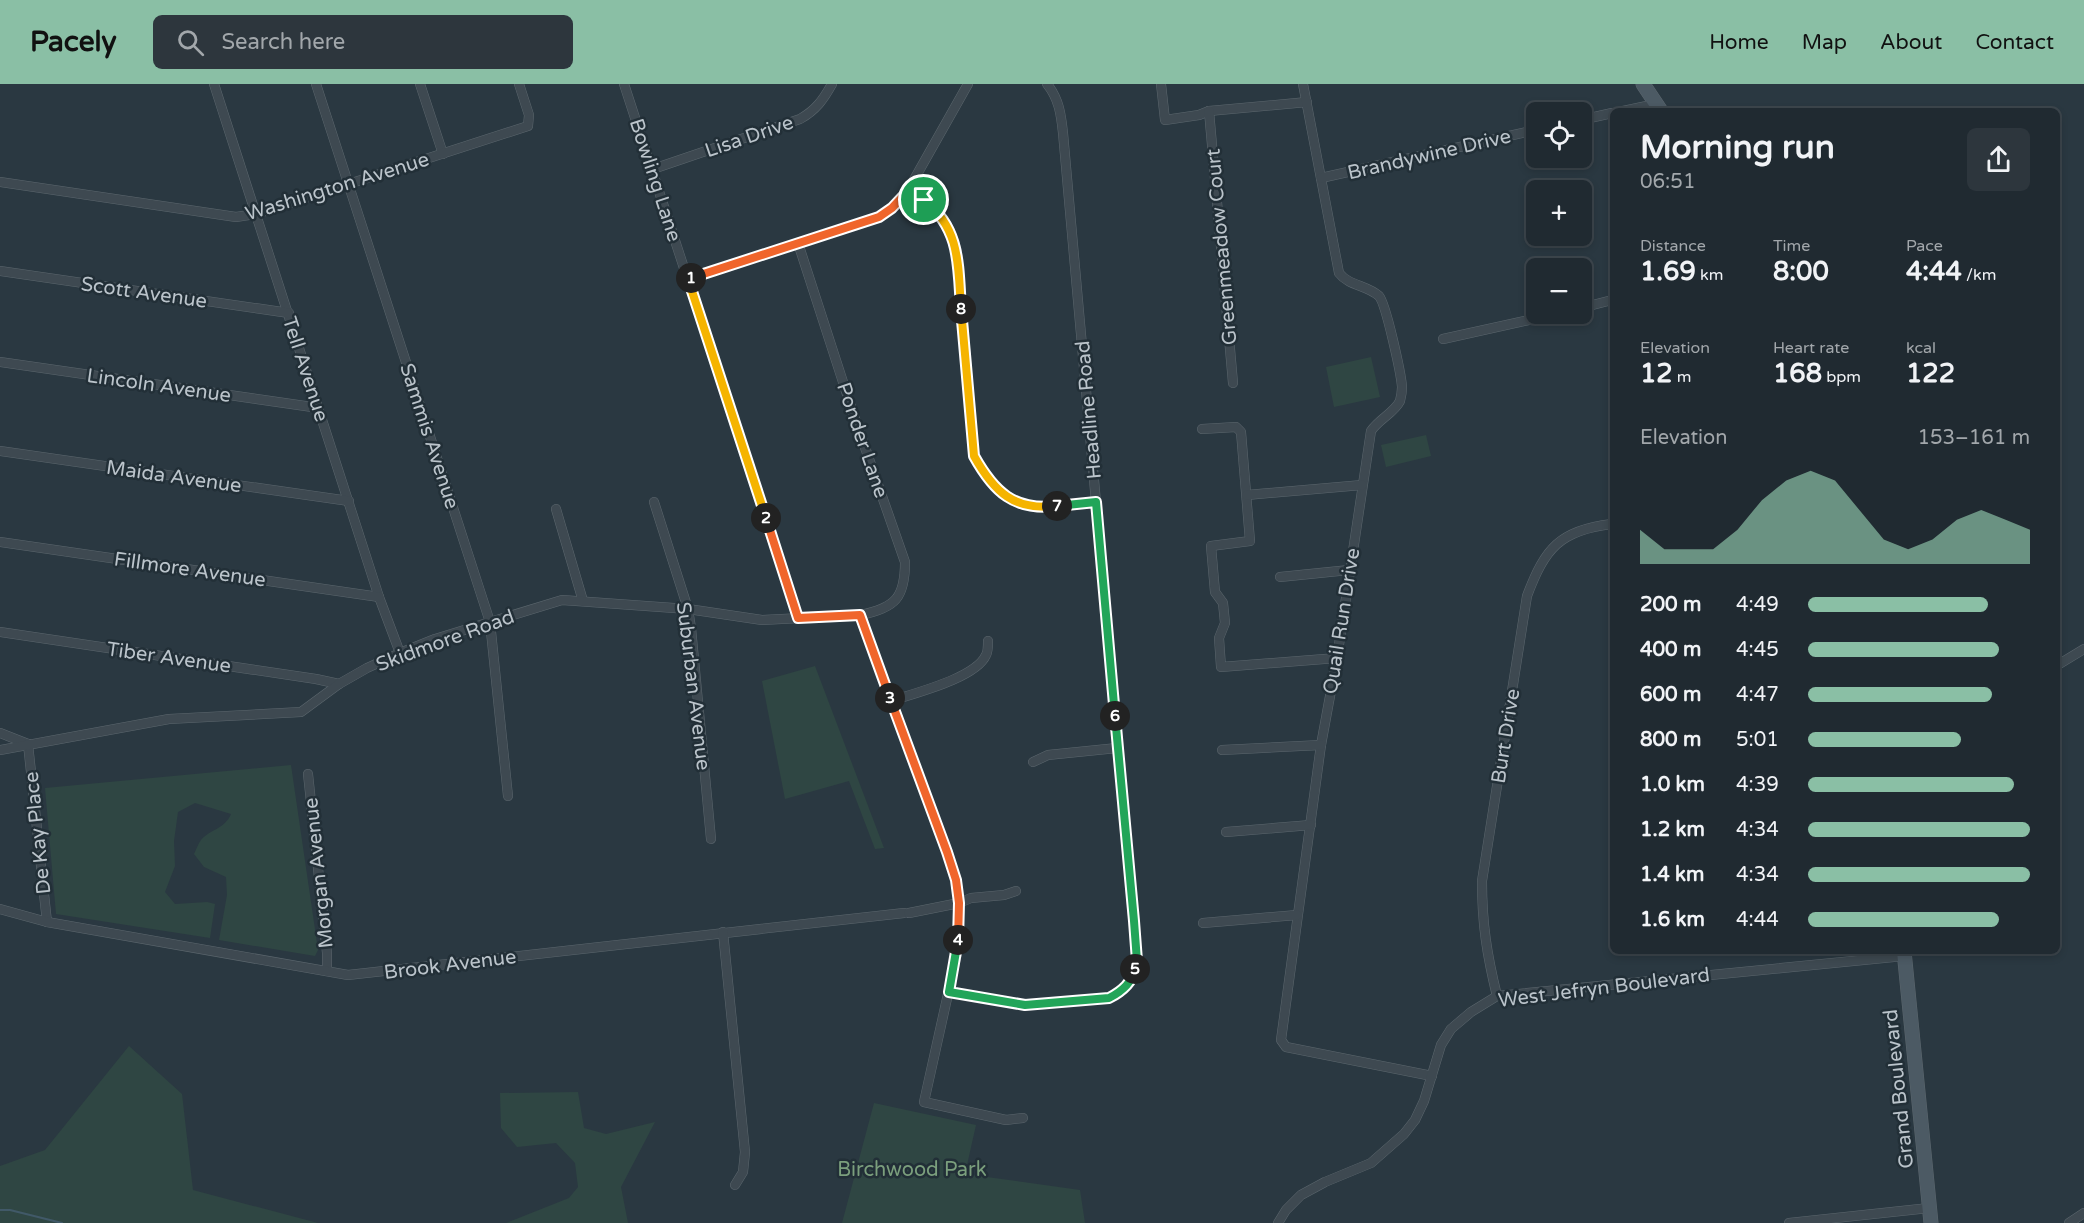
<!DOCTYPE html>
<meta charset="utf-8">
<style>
:root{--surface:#202a31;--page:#2d363d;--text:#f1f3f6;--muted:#a2a7ab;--line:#3d464d;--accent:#8abfa5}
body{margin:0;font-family:"Varela Round",sans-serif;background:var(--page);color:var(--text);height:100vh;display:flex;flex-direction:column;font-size:22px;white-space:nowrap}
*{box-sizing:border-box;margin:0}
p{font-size:20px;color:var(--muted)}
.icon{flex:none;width:33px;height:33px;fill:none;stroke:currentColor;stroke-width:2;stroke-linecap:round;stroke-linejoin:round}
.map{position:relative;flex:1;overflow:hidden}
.panel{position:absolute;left:1610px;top:24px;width:450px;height:846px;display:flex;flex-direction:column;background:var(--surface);border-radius:9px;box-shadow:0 3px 9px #0003,0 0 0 2px var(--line)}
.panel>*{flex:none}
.controls{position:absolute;left:1526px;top:18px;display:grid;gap:12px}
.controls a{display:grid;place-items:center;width:66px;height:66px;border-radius:9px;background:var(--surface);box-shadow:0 3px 9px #0003,0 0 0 2px var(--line);font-size:30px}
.pin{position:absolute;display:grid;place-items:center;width:51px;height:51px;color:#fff;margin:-26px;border:3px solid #fff;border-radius:50%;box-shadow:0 2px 6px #0007}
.km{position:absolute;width:30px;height:30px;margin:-15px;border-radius:50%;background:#222;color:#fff;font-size:16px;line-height:30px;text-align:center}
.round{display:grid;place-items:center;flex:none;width:63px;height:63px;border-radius:9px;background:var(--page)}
.head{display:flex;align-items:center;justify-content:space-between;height:102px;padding:0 30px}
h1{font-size:33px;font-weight:700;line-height:45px}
.metrics{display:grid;grid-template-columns:repeat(3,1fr);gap:9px;height:102px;padding:6px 30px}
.metrics div{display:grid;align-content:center}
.metrics b{font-size:26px;font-weight:700}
.metrics small{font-size:16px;font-weight:400}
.metrics p{font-size:16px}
.chart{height:168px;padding:12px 30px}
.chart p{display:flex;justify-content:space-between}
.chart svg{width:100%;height:108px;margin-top:6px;fill:var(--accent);opacity:.7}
ul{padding:0 30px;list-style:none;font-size:20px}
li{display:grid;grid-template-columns:96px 72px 1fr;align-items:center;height:45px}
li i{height:15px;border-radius:8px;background:var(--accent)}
header{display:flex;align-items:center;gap:36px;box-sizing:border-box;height:84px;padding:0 30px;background:var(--accent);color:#111}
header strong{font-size:28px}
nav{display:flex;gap:33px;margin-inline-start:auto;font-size:21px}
.search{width:420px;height:54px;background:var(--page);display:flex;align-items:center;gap:15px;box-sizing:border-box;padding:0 21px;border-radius:9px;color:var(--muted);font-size:22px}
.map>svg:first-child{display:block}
.green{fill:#2f4643}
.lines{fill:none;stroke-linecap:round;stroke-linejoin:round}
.stream{stroke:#415968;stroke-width:2}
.street-casing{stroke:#5c676e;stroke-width:10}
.secondary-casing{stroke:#5c676e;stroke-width:15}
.street{stroke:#3e4951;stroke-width:9}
.secondary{stroke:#4c5a64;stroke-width:14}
.split-1-casing{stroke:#fff;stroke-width:12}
.split-2-casing{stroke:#fff;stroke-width:12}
.split-3-casing{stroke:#fff;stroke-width:12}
.split-4-casing{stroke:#fff;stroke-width:12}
.split-5-casing{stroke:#fff;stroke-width:12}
.split-6-casing{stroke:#fff;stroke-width:12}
.split-7-casing{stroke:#fff;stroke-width:12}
.split-8-casing{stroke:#fff;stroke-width:12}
.split-9-casing{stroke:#fff;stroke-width:12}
.split-1{stroke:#f0652b;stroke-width:8}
.split-2{stroke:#f5b400;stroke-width:8}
.split-3{stroke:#f0652b;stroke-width:8}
.split-4{stroke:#f0652b;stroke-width:8}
.split-5{stroke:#22a559;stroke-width:8}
.split-6{stroke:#22a559;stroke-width:8}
.split-7{stroke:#22a559;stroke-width:8}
.split-8{stroke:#f5b400;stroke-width:8}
.split-9{stroke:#f5b400;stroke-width:8}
.labels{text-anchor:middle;stroke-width:5;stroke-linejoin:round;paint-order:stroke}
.street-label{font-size:20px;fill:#bbc4cb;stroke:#222f37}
.park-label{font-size:20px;fill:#7b9f7d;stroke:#222f37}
</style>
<header>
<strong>Pacely</strong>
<div class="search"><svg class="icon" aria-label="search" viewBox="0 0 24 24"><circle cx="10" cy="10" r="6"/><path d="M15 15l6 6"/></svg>Search here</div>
<nav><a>Home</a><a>Map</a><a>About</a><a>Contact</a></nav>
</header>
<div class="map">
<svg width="2084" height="1139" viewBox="0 0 2084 1139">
<rect width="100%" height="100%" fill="#2a3841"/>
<!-- green -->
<g class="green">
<polygon points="1371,273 1380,313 1334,323 1326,283"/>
<polygon points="1426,351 1431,372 1386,383 1381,361"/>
<polygon points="815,582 884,764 875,765 849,697 785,715 762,597"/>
<path d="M291,681L318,866L315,872L219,856L227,811L226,793L204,783L194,770C196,766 198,760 201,756C209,746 225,745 231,730L195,719L178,728L174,757L175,782L165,808L175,820L207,818L215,820L210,854L56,830L45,704Z"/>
<polygon points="129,962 182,1010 193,1106 318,1139 0,1139 0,1082 45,1066"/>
<polygon points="578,1008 584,1044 606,1050 655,1038 621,1103 628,1139 506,1139 569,1114 578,1103 575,1079 556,1059 517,1063 501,1044 500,1009"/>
<polygon points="874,1019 976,1041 965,1090 1080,1106 1085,1139 842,1139"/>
</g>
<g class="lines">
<!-- stream -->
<polyline class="stream" points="0,1126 10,1126 62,1139"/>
<defs>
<g id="street">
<polyline points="214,0 379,513 400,569"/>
<polyline points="316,0 490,538 508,712"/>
<polyline points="420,0 443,70"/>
<polyline points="624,0 798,534"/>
<polyline points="1161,0 1165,36 1199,31 1209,27 1307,18"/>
<path d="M1303,0L1339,189C1349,202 1367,201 1379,212C1386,220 1401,289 1402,303C1402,307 1401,313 1400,317C1394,329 1379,335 1371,347L1337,574L1321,661L1281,956L1286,963L1432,992"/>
<polyline points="1209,27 1233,299"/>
<polyline points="1623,27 1656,20"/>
<polyline points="1581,36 1612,29"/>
<path d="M653,85L800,35C816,26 823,16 832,0"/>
<polyline points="1321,94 1536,46"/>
<polyline points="0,98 236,133 256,130 528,42 529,31 519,0"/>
<path d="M907,108C937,121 949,136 957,168L974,372C1008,434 1034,425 1096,418"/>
<polyline points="0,187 289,229"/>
<polyline points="688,195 860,139 879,133 892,124 907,108 968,0"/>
<polyline points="1581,224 1612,216"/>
<polyline points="1443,255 1556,230"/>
<polyline points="0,278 319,324"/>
<polyline points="1202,345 1236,343 1241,348 1250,457 1211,462 1215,508 1223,519 1225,539 1219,554 1221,583 1337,574"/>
<polyline points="0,367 349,417"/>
<polyline points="1247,411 1362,401"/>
<polyline points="654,418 688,525 691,544 711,755"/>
<polyline points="556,425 583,517"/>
<polyline points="0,458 379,513"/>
<polyline points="1280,493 1349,486"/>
<polyline points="860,531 947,768 956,796 959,819 958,865 924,1018 1006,1036 1023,1034"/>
<polyline points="0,548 316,595 339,600"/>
<polyline points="2056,582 2084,565"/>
<path d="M891,617C915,609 976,594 986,571C988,568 988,561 988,557"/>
<polyline points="0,649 28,660"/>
<polyline points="28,660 47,838"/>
<path d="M0,666L169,635L301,628L339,600L367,584L400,569L435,555L562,516L688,525L762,536L860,531C896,524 905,513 905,478L854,332L798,159"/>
<polyline points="1222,666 1321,661"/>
<polyline points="1033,678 1048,671 1117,664"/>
<polyline points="308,690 327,869 327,887"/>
<polyline points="1226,748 1311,741"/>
<polyline points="0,825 47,838 348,891 904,829"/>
<polyline points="909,829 959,819 971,814 1004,811 1016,807"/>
<polyline points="1203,839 1297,831"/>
<polyline points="723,848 745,1068 743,1088 735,1101"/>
<path d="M949,908L1025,921L1109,914C1127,905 1133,896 1137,877L1063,49C1061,30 1059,15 1047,0"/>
<path d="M1497,912C1487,871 1482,840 1482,797L1527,512C1545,464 1560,446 1612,440"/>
<polyline points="1278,1139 1286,1126 1301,1111 1325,1098 1371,1079 1404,1050 1415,1036 1424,1017 1441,961 1451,945 1471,928 1497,912 1904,872"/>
<polyline points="1789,1139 1929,1124"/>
<polyline points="2069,1139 2084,1129"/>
</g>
<g id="secondary">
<polyline points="1643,0 1661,27"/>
<polyline points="1904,867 1931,1139"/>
</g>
</defs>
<!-- street casing -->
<use href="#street" class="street-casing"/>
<!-- secondary casing -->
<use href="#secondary" class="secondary-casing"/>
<!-- street -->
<use href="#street" class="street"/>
<!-- secondary -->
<use href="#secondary" class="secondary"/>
</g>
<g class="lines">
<defs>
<polyline id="split-1" points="691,194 879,133 892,124 907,108 924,116"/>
<polyline id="split-2" points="691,194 688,195 766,434"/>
<polyline id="split-3" points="766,434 798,534 860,531 890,614"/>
<polyline id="split-4" points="890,614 947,768 956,796 959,819 958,856"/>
<path id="split-5" d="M958,856L949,908L1025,921L1109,914C1121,908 1132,899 1135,885"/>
<polyline id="split-6" points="1115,632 1134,837 1137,877 1135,885"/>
<polyline id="split-7" points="1057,422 1096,418 1115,632"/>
<path id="split-8" d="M961,225L974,372C994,408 1014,427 1057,422"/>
<path id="split-9" d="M924,116C961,145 958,182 961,225"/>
</defs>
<!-- split-1 casing -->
<use href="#split-1" class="split-1-casing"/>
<!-- split-2 casing -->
<use href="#split-2" class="split-2-casing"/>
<!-- split-3 casing -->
<use href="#split-3" class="split-3-casing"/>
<!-- split-4 casing -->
<use href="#split-4" class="split-4-casing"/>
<!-- split-5 casing -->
<use href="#split-5" class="split-5-casing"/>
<!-- split-6 casing -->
<use href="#split-6" class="split-6-casing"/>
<!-- split-7 casing -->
<use href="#split-7" class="split-7-casing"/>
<!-- split-8 casing -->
<use href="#split-8" class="split-8-casing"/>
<!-- split-9 casing -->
<use href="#split-9" class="split-9-casing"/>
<!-- split-1 -->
<use href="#split-1" class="split-1"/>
<!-- split-2 -->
<use href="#split-2" class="split-2"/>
<!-- split-3 -->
<use href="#split-3" class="split-3"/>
<!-- split-4 -->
<use href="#split-4" class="split-4"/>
<!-- split-5 -->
<use href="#split-5" class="split-5"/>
<!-- split-6 -->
<use href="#split-6" class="split-6"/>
<!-- split-7 -->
<use href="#split-7" class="split-7"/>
<!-- split-8 -->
<use href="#split-8" class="split-8"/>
<!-- split-9 -->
<use href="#split-9" class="split-9"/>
</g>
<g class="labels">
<!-- street labels -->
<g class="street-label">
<text transform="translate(749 52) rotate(-19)" y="7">Lisa Drive</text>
<text transform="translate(1429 70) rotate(-13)" y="7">Brandywine Drive</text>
<text transform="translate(656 96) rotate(72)" y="7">Bowling Lane</text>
<text transform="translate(337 102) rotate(-17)" y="7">Washington Avenue</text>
<text transform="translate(1221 163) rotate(-95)" y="7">Greenmeadow Court</text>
<text transform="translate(144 208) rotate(8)" y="7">Scott Avenue</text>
<text transform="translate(306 285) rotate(72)" y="7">Tell Avenue</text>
<text transform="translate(159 301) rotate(8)" y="7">Lincoln Avenue</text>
<text transform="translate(1088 326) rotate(-95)" y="7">Headline Road</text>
<text transform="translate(430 352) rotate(72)" y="7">Sammis Avenue</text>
<text transform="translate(863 356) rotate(71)" y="7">Ponder Lane</text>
<text transform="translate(174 392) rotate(8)" y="7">Maida Avenue</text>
<text transform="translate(190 485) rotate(8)" y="7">Fillmore Avenue</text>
<text transform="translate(1341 537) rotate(-81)" y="7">Quail Run Drive</text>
<text transform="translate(445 556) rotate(-20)" y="7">Skidmore Road</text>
<text transform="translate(169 573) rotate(8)" y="7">Tiber Avenue</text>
<text transform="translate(694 602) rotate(83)" y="7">Suburban Avenue</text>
<text transform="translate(1505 652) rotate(-81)" y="7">Burt Drive</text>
<text transform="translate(37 749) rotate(-96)" y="7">De Kay Place</text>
<text transform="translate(318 789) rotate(-96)" y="7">Morgan Avenue</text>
<text transform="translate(450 880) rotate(-7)" y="7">Brook Avenue</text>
<text transform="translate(1604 903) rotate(-7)" y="7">West Jefryn Boulevard</text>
<text transform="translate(1898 1005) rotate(-96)" y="7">Grand Boulevard</text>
</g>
<!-- park labels -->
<g class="park-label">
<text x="912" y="1092">Birchwood Park</text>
</g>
</g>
</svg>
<div class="controls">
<a><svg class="icon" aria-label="locate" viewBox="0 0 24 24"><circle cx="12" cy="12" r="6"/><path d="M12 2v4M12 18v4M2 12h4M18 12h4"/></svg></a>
<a>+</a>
<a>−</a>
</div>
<div class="pin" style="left:924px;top:116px;background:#1e9e55"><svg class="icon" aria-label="arrive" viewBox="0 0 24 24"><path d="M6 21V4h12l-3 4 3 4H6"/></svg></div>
<b class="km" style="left:691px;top:194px">1</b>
<b class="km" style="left:766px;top:434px">2</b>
<b class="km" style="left:890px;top:614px">3</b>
<b class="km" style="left:958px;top:856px">4</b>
<b class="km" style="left:1135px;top:885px">5</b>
<b class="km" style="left:1115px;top:632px">6</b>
<b class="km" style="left:1057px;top:422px">7</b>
<b class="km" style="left:961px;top:225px">8</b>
<section class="panel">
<div class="head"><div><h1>Morning run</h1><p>06:51</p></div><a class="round"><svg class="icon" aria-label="share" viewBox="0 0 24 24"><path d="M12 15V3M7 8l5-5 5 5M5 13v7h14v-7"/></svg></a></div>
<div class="metrics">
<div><p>Distance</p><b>1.69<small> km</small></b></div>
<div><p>Time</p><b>8:00</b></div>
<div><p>Pace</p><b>4:44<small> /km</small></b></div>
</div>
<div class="metrics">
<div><p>Elevation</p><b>12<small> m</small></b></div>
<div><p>Heart rate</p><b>168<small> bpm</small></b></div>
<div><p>kcal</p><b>122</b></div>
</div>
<div class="chart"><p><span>Elevation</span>153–161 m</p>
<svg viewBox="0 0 160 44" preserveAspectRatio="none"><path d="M0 44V30L10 38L20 38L30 38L40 30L50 18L60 10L70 6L80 10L90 22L100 34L110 38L120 34L130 26L140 22L150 26L160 30V44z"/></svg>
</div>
<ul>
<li><b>200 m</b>4:49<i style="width:81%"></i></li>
<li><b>400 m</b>4:45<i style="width:86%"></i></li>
<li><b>600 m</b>4:47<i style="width:83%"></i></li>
<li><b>800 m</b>5:01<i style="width:69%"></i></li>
<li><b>1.0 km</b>4:39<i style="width:93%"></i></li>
<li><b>1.2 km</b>4:34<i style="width:100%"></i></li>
<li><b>1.4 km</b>4:34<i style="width:100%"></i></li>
<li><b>1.6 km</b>4:44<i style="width:86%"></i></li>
</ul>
</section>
</div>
